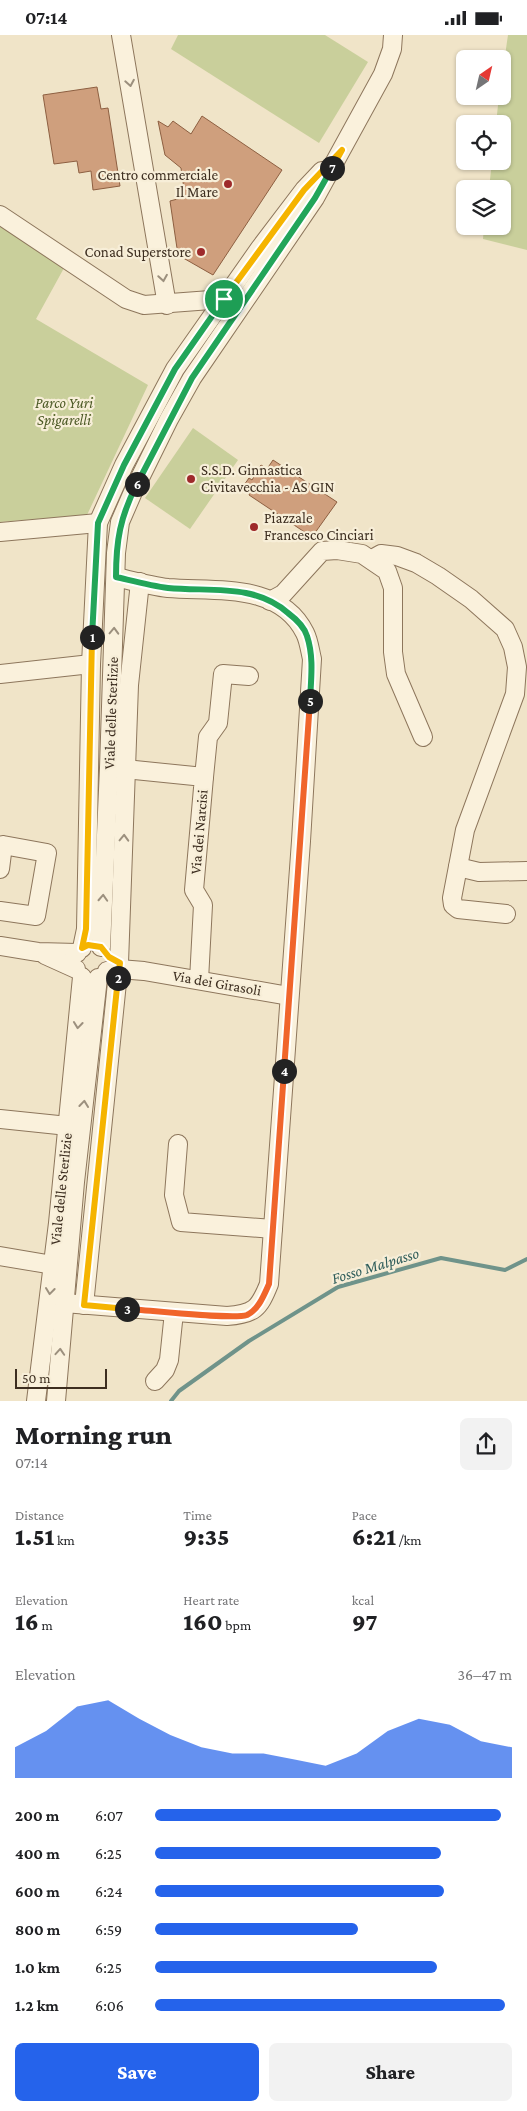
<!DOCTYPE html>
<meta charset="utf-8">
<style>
:root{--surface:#fff;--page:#f2f2f2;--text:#202124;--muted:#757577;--accent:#2563eb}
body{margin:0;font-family:"Crimson Pro",serif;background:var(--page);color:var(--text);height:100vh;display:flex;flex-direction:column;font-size:19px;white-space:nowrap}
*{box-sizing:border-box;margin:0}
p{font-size:16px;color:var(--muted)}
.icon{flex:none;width:28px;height:28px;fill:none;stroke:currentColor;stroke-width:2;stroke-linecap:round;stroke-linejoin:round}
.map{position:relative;height:1366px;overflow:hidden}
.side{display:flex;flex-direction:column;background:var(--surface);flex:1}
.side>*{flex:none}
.needle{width:32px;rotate:34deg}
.fabs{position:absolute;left:456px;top:15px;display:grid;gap:10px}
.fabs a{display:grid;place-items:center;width:55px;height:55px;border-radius:8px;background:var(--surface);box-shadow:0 1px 4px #0004;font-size:25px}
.scale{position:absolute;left:15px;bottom:12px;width:92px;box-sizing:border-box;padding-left:5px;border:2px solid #3d2e20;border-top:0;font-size:14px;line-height:18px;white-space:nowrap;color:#3d2e20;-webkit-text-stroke:4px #f7eed8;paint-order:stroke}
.pin{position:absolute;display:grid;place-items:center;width:42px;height:42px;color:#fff;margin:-21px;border:2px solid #fff;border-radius:50%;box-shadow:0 1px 5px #0007}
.km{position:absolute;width:25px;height:25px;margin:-12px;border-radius:50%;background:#222;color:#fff;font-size:14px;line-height:25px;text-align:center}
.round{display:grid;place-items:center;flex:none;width:52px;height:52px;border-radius:8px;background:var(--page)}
.headline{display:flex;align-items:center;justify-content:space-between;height:85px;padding:0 15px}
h1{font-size:28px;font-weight:800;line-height:38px}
.metrics{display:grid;grid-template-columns:repeat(3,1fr);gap:8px;height:85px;padding:5px 15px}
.metrics div{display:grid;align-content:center}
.metrics b{font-size:25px;font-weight:800}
.metrics small{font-size:14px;font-weight:400}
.metrics p{font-size:14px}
.chart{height:140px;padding:10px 15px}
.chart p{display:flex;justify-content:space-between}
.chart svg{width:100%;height:90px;margin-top:5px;fill:var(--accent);opacity:.7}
.cta{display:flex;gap:10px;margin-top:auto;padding:10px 15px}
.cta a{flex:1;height:58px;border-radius:8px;background:var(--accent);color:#fff;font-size:20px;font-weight:800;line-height:58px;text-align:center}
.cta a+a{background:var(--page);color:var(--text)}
ul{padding:0 15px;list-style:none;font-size:16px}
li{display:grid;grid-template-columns:80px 60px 1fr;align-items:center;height:38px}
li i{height:12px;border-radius:6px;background:var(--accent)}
.status{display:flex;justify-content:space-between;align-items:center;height:35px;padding:0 25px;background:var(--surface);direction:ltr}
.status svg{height:14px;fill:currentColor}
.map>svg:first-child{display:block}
.green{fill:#c9cf9b}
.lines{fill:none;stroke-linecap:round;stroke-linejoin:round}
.stream{stroke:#6f938a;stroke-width:4}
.building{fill:#cf9f7d;stroke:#8d5f41}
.minor-casing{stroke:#8d765c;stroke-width:20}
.minor{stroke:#faf1dc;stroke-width:18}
.oneway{stroke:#9c907e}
.split-1-casing{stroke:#fff;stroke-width:10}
.split-2-casing{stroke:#fff;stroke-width:10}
.split-3-casing{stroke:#fff;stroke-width:10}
.split-4-casing{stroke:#fff;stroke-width:10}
.split-5-casing{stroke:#fff;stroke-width:10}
.split-6-casing{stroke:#fff;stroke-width:10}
.split-7-casing{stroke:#fff;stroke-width:10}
.split-8-casing{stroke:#fff;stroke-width:10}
.split-1{stroke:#22a559;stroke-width:6}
.split-2{stroke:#f5b400;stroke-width:6}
.split-3{stroke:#f5b400;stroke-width:6}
.split-4{stroke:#f0652b;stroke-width:6}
.split-5{stroke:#f0652b;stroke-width:6}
.split-6{stroke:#22a559;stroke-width:6}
.split-7{stroke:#22a559;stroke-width:6}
.split-8{stroke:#f5b400;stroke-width:6}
.poi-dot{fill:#9e2a2b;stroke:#f7eed8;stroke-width:2}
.labels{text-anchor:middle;stroke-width:4.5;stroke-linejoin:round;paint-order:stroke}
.poi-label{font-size:15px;fill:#3d2e20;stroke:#f7eed8;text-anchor:end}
.park-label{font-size:15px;font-style:italic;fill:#4d5a26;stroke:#f7eed8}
.street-label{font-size:15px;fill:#3d2e20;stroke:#f7eed8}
.water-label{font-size:16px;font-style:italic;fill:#2f5d5a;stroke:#f7eed8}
</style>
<div class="status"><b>07:14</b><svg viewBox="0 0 49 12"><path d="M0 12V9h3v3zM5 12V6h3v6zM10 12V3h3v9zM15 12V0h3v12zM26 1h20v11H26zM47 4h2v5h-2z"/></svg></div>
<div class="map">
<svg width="527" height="1366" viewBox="0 0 527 1366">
<rect width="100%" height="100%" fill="#f0e4c8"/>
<!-- green -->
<g class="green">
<polygon points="178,0 325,0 368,27 319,108 171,14"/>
<polygon points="508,0 527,0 527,215 483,204 484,191 502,191 502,154 489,154 492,126 502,126 502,89 496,89 499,61 502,61 503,34"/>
<polygon points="0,190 64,233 36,284 148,350 87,480 0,487"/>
<polygon points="193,393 238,425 190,494 145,463"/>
</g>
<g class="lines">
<!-- stream -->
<polyline class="stream" points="171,1366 179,1356 249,1306 338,1252 441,1223 505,1235 527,1224"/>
</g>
<!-- building -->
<g class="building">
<polygon points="97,52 101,74 108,73 120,151 93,155 91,136 79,138 77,126 54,129 43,60"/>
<polygon points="202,81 282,135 213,240 178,220 170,166 185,162 181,133 165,120 158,86 168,92 173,86 191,99"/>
<polygon points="273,425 337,467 312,502 249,460 250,458 242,453 249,443 252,445 261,430 267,434"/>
</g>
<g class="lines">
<defs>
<g id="minor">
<polyline points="121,0 167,270"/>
<polyline points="0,180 126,264 144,270 224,264"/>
<polyline points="0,497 98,488"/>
<polyline points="372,524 381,519 397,521 416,528 438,541 471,564 505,594 513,612 517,632 515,659 465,795 452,863 453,870 458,874 506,879"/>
<polyline points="270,566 283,559 322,516 337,515 362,519 387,536 393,553 393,617 396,639 423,702"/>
<polyline points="0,639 91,629"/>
<polyline points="115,733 204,742 194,855 203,870 199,945"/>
<polyline points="204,742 208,702 218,688 223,639 249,641"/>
<polyline points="458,832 479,837 527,836"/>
<polyline points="0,834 3,810 47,818 36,881 0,876"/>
<polyline points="0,911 38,917 77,918"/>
<polyline points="101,912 109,733 116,518 120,487 133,457 169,384 192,343 315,163 383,39 392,14 393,0"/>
<polyline points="82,913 86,894 91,629 98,488 124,430 175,334 260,213 304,155 322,136"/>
<polyline points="45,920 76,934"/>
<polyline points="107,936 119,934 144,936 289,961"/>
<polyline points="0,1084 68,1091"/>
<polyline points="178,1109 174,1160 181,1187 273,1194"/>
<polyline points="0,1221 53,1230"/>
<path d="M64,1268L227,1281C254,1279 259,1274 269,1249L301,806L312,624C310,616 309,606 305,598C280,547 215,557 168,553C151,551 133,546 116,542"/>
<polyline points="84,1270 119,928 129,650 140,547"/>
<polyline points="155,1346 165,1335 169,1325 174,1277"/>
<polyline points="36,1366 58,1188 82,942"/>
<polyline points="56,1366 75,1147 98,943"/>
</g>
</defs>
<!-- minor casing -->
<use href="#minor" class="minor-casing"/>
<!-- minor -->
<use href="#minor" class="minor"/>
</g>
<!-- one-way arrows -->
<defs><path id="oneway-chevron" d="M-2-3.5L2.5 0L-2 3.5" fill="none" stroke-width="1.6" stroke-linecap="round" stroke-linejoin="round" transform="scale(1.25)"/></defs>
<g class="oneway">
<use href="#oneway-chevron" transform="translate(130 48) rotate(80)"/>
<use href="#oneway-chevron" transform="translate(163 243) rotate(81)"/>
<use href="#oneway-chevron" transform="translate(114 596) rotate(-88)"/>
<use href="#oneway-chevron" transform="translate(124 803) rotate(-88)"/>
<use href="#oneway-chevron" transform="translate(103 863) rotate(-87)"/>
<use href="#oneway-chevron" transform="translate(78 990) rotate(96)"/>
<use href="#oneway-chevron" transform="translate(84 1069) rotate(-84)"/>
<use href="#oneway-chevron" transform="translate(50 1256) rotate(97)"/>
<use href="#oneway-chevron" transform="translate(60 1317) rotate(-86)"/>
</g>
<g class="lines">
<defs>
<polyline id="split-1" points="92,602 98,488 124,430 175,334 224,264"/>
<polyline id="split-2" points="92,602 86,894 82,913 88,910 101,912 109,922 120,928 118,943"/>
<polyline id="split-3" points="118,943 84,1270 127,1274"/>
<path id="split-4" d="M127,1274C148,1275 233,1285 247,1280C259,1274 264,1260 269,1249L284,1036"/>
<polyline id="split-5" points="284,1036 310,666"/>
<path id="split-6" d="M137,449C120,482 116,506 116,542C133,546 151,551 168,553C209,557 254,548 288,578C296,584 304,591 307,601C314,622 311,644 310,666"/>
<polyline id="split-7" points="137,449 192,343 315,163 332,133"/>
<polyline id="split-8" points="224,264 304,155 342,115 332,133"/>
</defs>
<!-- split-1 casing -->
<use href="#split-1" class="split-1-casing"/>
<!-- split-2 casing -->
<use href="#split-2" class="split-2-casing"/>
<!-- split-3 casing -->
<use href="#split-3" class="split-3-casing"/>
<!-- split-4 casing -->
<use href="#split-4" class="split-4-casing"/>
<!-- split-5 casing -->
<use href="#split-5" class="split-5-casing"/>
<!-- split-6 casing -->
<use href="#split-6" class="split-6-casing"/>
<!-- split-7 casing -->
<use href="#split-7" class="split-7-casing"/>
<!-- split-8 casing -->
<use href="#split-8" class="split-8-casing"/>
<!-- split-1 -->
<use href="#split-1" class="split-1"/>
<!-- split-2 -->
<use href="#split-2" class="split-2"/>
<!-- split-3 -->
<use href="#split-3" class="split-3"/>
<!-- split-4 -->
<use href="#split-4" class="split-4"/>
<!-- split-5 -->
<use href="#split-5" class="split-5"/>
<!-- split-6 -->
<use href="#split-6" class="split-6"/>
<!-- split-7 -->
<use href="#split-7" class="split-7"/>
<!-- split-8 -->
<use href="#split-8" class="split-8"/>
</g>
<!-- markers -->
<g class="poi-dot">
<circle cx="228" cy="149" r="5"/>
<circle cx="201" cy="217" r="5"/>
<circle cx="191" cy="444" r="5"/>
<circle cx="254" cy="492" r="5"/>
</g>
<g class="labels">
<!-- poi labels -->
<g class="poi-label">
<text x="218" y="145">Centro commerciale<tspan x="218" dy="17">Il Mare</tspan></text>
<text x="191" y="222">Conad Superstore</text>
<text x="201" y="440" text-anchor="start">S.S.D. Ginnastica<tspan x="201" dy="17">Civitavecchia - AS GIN</tspan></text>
<text x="264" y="488" text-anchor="start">Piazzale<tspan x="264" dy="17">Francesco Cinciari</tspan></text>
</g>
<!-- park labels -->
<g class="park-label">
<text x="64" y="373">Parco Yuri<tspan x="64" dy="17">Spigarelli</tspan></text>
</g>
<!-- street labels -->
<g class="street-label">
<text transform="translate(111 678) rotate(-88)" y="5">Viale delle Sterlizie</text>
<text transform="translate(199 797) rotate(-85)" y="5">Via dei Narcisi</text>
<text transform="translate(217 948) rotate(10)" y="5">Via dei Girasoli</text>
<text transform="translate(61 1154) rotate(-84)" y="5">Viale delle Sterlizie</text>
</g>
<!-- water labels -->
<g class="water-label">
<text transform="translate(375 1230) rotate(-17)" y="6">Fosso Malpasso</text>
</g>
</g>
</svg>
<div class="fabs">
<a><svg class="needle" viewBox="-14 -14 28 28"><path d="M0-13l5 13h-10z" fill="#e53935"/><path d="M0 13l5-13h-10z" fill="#757577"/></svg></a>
<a><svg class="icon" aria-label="locate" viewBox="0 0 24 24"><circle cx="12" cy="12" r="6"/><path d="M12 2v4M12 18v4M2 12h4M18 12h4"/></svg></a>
<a><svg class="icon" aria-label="layers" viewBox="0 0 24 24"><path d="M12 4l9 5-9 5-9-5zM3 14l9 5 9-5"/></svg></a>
</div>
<div class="scale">50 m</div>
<div class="pin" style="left:224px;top:264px;background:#1e9e55"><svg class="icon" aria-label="arrive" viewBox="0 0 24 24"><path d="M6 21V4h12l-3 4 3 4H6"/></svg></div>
<b class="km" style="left:92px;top:602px">1</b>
<b class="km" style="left:118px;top:943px">2</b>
<b class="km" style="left:127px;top:1274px">3</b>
<b class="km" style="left:284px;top:1036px">4</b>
<b class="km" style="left:310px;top:666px">5</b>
<b class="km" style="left:137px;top:449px">6</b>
<b class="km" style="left:332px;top:133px">7</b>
</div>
<section class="side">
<div class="headline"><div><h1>Morning run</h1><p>07:14</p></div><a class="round"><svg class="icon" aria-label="share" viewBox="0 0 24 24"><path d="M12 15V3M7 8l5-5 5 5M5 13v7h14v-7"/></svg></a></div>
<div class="metrics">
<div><p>Distance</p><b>1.51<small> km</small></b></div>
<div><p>Time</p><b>9:35</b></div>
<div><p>Pace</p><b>6:21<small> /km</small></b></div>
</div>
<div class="metrics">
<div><p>Elevation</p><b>16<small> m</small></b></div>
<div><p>Heart rate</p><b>160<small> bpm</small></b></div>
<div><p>kcal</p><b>97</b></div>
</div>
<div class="chart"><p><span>Elevation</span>36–47 m</p>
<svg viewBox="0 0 160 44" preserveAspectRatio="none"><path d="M0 44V29L10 21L20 9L30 6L40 15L50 23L60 29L70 32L80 32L90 35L100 38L110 32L120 21L130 15L140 18L150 26L160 29V44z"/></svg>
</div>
<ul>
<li><b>200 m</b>6:07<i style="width:97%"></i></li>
<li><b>400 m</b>6:25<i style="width:80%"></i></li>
<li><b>600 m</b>6:24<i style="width:81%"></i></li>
<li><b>800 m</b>6:59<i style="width:57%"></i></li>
<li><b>1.0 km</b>6:25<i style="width:79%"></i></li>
<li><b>1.2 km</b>6:06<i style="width:98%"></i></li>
</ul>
<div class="cta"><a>Save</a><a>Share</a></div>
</section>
